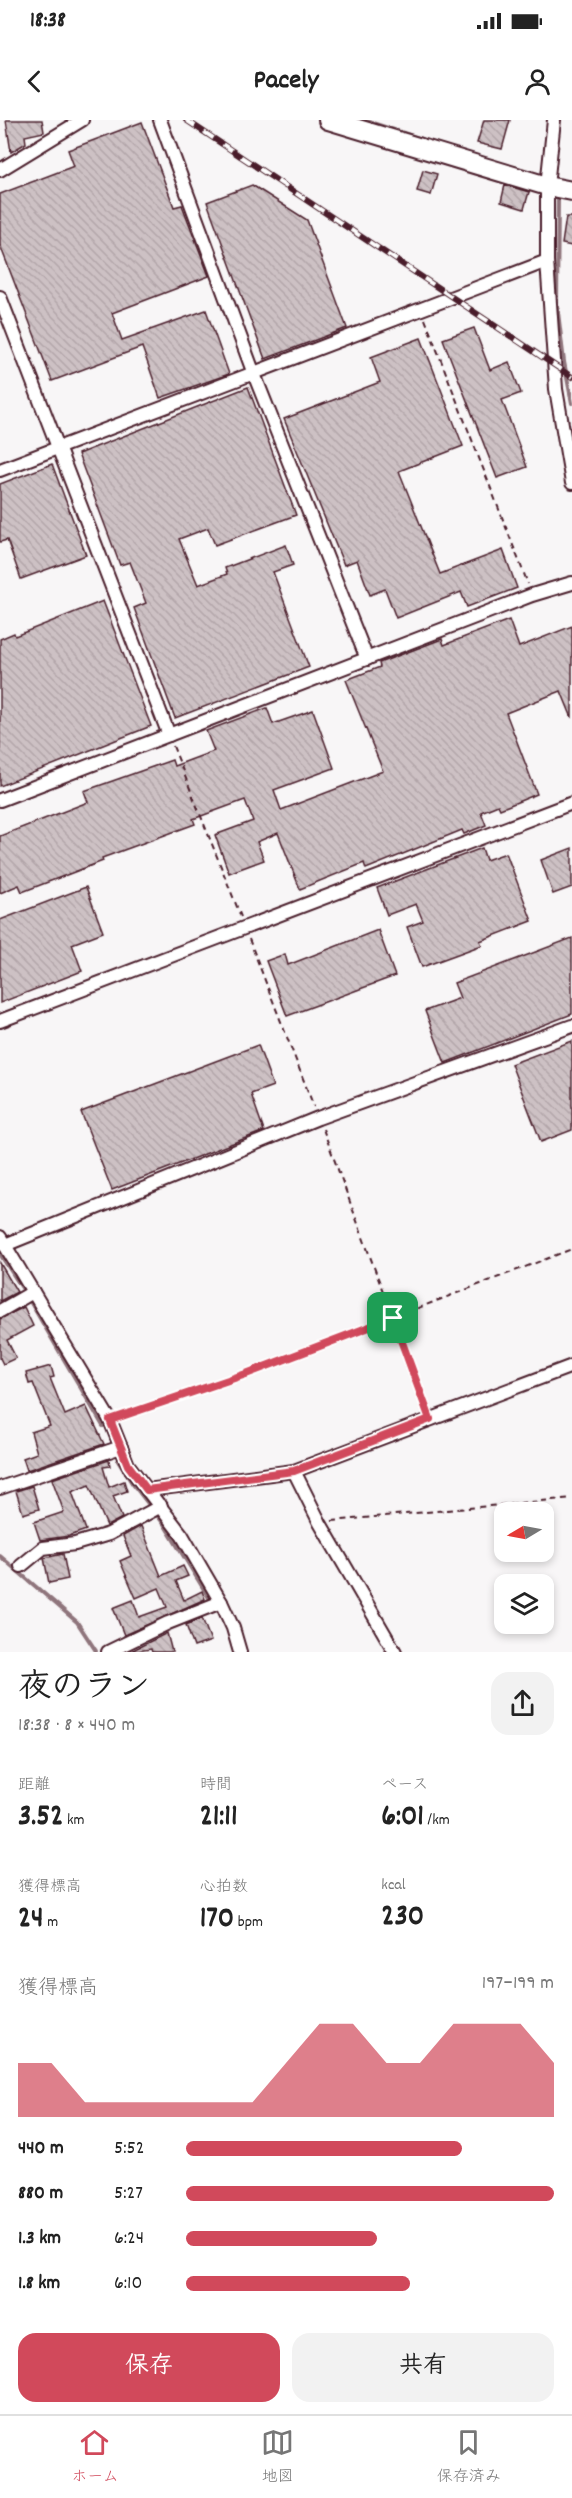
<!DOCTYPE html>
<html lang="ja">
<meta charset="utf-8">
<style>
:root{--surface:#fff;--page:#f2f2f2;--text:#222;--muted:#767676;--line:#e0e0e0;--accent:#d1495b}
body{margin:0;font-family:Dekko,"Klee One",sans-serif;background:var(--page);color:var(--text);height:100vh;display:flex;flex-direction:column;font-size:22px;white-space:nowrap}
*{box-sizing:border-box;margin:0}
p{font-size:20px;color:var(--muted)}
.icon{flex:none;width:33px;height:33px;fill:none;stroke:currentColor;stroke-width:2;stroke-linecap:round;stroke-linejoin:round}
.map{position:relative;height:1532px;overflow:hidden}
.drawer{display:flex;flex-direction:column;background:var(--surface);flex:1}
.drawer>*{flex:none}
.needle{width:39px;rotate:260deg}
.tools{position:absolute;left:494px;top:1382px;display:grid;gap:12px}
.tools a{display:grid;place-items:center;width:60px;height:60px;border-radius:12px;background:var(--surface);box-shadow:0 3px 9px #0003;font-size:30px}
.pin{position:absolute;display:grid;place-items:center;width:51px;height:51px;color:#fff;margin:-26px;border-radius:12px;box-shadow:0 3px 9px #0006}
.round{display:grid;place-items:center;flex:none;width:63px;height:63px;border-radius:18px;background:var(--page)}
.head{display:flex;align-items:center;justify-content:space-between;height:102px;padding:0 18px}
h1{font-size:33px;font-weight:800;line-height:45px}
.metrics{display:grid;grid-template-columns:repeat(3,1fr);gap:9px;height:102px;padding:6px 18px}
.metrics div{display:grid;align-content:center}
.metrics b{font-size:30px;font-weight:800}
.metrics small{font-size:16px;font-weight:400}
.metrics p{font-size:16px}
.chart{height:168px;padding:12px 18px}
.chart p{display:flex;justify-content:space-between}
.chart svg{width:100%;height:108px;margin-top:6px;fill:var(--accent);opacity:.7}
.action{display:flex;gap:12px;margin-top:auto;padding:12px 18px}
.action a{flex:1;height:69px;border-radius:18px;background:var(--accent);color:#fff;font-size:24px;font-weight:800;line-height:69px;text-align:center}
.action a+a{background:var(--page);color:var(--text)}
ul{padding:0 18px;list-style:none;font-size:20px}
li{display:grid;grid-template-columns:96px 72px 1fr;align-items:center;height:45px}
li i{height:15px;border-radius:8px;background:var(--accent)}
.status{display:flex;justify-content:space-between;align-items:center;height:42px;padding:0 30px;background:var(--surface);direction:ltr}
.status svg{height:16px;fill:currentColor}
header{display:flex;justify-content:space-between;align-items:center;height:78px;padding:0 18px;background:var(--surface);font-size:27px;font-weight:800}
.menu{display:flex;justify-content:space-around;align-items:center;height:84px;border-top:2px solid var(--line);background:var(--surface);font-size:16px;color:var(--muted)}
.menu a{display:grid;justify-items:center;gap:3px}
.menu .on{color:var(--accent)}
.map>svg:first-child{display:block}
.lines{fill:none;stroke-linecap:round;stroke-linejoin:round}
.stream{stroke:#8f747b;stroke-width:4}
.building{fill:url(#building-back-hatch);stroke:#4a1f2b;stroke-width:1.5}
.street-casing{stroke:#4a1f2b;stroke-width:16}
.secondary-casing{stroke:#4a1f2b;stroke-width:22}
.path{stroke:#4a1f2b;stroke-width:2;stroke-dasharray:6 4.5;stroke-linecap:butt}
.street{stroke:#fff;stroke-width:12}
.secondary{stroke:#fff;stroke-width:18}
.rail-casing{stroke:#4a1f2b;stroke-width:6}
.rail{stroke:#fff;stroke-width:4;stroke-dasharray:11;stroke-linecap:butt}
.route-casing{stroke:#fff;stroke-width:12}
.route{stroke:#d1495b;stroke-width:8}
</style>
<div class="status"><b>18:38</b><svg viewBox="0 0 49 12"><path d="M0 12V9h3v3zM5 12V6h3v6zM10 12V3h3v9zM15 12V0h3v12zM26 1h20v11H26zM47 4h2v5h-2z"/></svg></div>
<header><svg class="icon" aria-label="back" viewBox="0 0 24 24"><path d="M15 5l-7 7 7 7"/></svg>Pacely<svg class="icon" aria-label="person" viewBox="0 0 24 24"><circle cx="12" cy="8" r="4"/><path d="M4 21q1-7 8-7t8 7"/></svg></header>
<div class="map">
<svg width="572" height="1532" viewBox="0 0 572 1532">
<defs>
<pattern id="building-back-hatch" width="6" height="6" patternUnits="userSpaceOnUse" patternTransform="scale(1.5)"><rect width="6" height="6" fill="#cdc1c4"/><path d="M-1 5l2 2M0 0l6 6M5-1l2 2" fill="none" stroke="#b2a5a9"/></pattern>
</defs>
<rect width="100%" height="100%" fill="#f8f6f7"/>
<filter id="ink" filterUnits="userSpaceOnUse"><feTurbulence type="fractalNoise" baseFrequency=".0167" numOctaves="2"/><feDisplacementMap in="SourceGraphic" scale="12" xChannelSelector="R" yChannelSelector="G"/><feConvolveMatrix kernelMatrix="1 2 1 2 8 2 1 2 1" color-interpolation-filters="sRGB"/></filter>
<g filter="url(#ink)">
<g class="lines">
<!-- stream -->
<g class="stream">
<polyline points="363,0 422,19"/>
<polyline points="558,79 557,184 564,242 572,283"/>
<polyline points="0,1134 22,1168"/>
<polyline points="31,1183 103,1306"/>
<polyline points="118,1341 132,1363 164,1404 211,1481"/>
<polyline points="0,1436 77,1502 96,1531"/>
</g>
</g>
<!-- building -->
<g class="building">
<polygon points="6,0 42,0 44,12 25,16 26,23 11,32"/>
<polygon points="484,0 510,0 502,29 477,23"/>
<polygon points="142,2 174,87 182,85 209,156 112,193 122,220 206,190 229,254 160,278 142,227 52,261 0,125 0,74 74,46 68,30"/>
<polygon points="423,50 437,54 431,75 417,71"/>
<polygon points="252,65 307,100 347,208 265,239 207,82"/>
<polygon points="505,65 529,72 524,89 501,82"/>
<polygon points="566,97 572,97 572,126 562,124"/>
<polygon points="474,208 490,250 509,242 521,273 502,280 527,347 497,358 443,219"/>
<polygon points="421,218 463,326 399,351 440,454 503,430 517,468 467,487 461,472 396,498 385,469 370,475 357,440 344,445 284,299 380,262 371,237"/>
<polygon points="248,267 296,395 215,425 208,408 179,419 198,465 227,454 225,448 286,425 293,445 273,452 309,547 175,598 134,488 146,483 130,442 120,445 78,334"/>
<polygon points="52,344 86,435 21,459 7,420 0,422 0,364"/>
<polygon points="103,481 151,606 0,666 0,519 14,513 15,516"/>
<polygon points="509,500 519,527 572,506 572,598 561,571 506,593 537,674 500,689 498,685 481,692 486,705 464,714 462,710 366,749 364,743 300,769 278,713 257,722 264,740 229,753 215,715 253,701 245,680 193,699 195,704 102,738 103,741 22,772 19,765 0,773 0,716 88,682 84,671 172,640 174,646 214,631 206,611 267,588 273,604 313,590 334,648 274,670 281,690 383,651 346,560 380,547 379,543 442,519 444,525"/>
<polygon points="482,728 486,740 506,733 532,801 480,821 482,825 422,847 407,807 423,801 416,784 387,795 377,768"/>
<polygon points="572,728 572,767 553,774 541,740"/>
<polygon points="86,767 103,812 72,824 82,851 0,883 0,800"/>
<polygon points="378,810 395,856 287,896 266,841 285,834 288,845"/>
<polygon points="572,818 572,894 445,943 425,891 460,878 454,863"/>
<polygon points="572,921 572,1010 541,1022 511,944"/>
<polygon points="258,925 273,966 251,974 264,1011 112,1070 81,992"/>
<polygon points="0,1143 17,1172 0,1181"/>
<polygon points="24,1187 33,1206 7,1220 16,1238 3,1244 0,1238 0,1199"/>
<polygon points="51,1246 54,1257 50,1258 65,1295 86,1286 104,1324 27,1350 23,1338 37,1333 31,1312 50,1306 33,1263 29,1264 26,1253"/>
<polygon points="109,1340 110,1346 103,1347 109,1367 124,1361 127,1371 113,1376 122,1398 107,1406 89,1365 72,1372 86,1410 69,1416 40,1420 34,1402 64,1392 52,1359"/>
<polygon points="32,1366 39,1389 23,1394 16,1371"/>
<polygon points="141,1406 161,1456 183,1446 188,1456 176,1461 184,1480 202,1471 205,1479 124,1515 113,1488 133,1480 139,1497 167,1487 159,1468 136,1478 120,1441 131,1436 123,1416"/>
<polygon points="63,1434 68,1459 49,1463 44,1438"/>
<polygon points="202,1498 211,1521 194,1527 186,1505"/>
<polygon points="167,1513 172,1532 152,1532 151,1529 129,1532"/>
</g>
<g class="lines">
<defs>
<g id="street">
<polyline points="160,0 254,254 367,539"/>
<polyline points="554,0 547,66 547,141 556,269 572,363"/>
<polyline points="0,50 82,0"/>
<polyline points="0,177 169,615"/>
<polyline points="0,350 547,141"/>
<polyline points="0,680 532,475 572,463"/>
<polyline points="0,901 572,683"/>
<polyline points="0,1117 110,1300 128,1345 182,1415 221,1482 233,1508 240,1532"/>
<polyline points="5,1125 318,998 572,906"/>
<polyline points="0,1191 33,1172"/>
<polyline points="294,1351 320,1403 395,1532"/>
<polyline points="0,1368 121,1327"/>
<polyline points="147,1370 294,1351 572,1246"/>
<polyline points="21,1446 43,1428 75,1424 109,1414 161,1386"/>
<polyline points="108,1532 168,1503 221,1482"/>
</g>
<polyline id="secondary" points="328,0 547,66 572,71"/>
</defs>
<!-- street casing -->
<use href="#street" class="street-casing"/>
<!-- secondary casing -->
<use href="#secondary" class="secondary-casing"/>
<!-- path -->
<g class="path">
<polyline points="425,199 528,464"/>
<polyline points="173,626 241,797"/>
<polyline points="249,819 314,987"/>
<polyline points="323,1009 426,1288"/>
<polyline points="121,1296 246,1254 572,1129"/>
<polyline points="332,1401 572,1378"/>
</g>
<!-- street -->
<use href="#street" class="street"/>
<!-- secondary -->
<use href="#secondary" class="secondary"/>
<defs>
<polyline id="rail" points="186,0 572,257"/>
</defs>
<!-- rail casing -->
<use href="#rail" class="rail-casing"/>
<!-- rail -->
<use href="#rail" class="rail"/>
</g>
</g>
<g class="lines" filter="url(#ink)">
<defs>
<polygon id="route" points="393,1198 430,1299 294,1351 147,1370 128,1345 110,1300 246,1254"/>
</defs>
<!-- route casing -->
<use href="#route" class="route-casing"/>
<!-- route -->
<use href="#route" class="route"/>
</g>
</svg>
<div class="tools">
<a><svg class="needle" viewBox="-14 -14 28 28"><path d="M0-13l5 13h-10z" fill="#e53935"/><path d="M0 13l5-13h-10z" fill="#767676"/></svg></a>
<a><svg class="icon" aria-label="layers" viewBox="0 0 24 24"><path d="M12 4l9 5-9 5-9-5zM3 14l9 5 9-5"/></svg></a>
</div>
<div class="pin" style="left:393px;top:1198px;background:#1e9e55"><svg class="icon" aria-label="arrive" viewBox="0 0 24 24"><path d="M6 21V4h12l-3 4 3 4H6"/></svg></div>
</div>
<section class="drawer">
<div class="head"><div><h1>夜のラン</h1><p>18:38 · 8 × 440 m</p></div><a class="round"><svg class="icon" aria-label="share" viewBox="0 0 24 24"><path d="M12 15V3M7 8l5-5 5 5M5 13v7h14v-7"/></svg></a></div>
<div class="metrics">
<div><p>距離</p><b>3.52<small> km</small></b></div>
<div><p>時間</p><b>21:11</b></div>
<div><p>ペース</p><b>6:01<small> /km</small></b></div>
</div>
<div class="metrics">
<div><p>獲得標高</p><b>24<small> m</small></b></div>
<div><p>心拍数</p><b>170<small> bpm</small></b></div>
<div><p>kcal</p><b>230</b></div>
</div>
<div class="chart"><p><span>獲得標高</span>197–199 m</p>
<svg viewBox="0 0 160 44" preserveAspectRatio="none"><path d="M0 44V22L10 22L20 38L30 38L40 38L50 38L60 38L70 38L80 22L90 6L100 6L110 22L120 22L130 6L140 6L150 6L160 22V44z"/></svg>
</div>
<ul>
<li><b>440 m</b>5:52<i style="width:75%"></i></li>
<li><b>880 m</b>5:27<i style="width:100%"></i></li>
<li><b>1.3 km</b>6:24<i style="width:52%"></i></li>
<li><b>1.8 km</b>6:10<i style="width:61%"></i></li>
</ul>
<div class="action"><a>保存</a><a>共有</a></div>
</section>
<nav class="menu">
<a class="on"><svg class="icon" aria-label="home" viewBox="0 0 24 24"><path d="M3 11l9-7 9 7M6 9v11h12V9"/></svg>ホーム</a>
<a><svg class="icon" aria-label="map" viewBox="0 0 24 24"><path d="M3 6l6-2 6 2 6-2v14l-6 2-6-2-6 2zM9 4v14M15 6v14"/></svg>地図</a>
<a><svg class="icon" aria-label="saved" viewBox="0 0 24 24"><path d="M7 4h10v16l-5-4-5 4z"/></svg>保存済み</a>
</nav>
